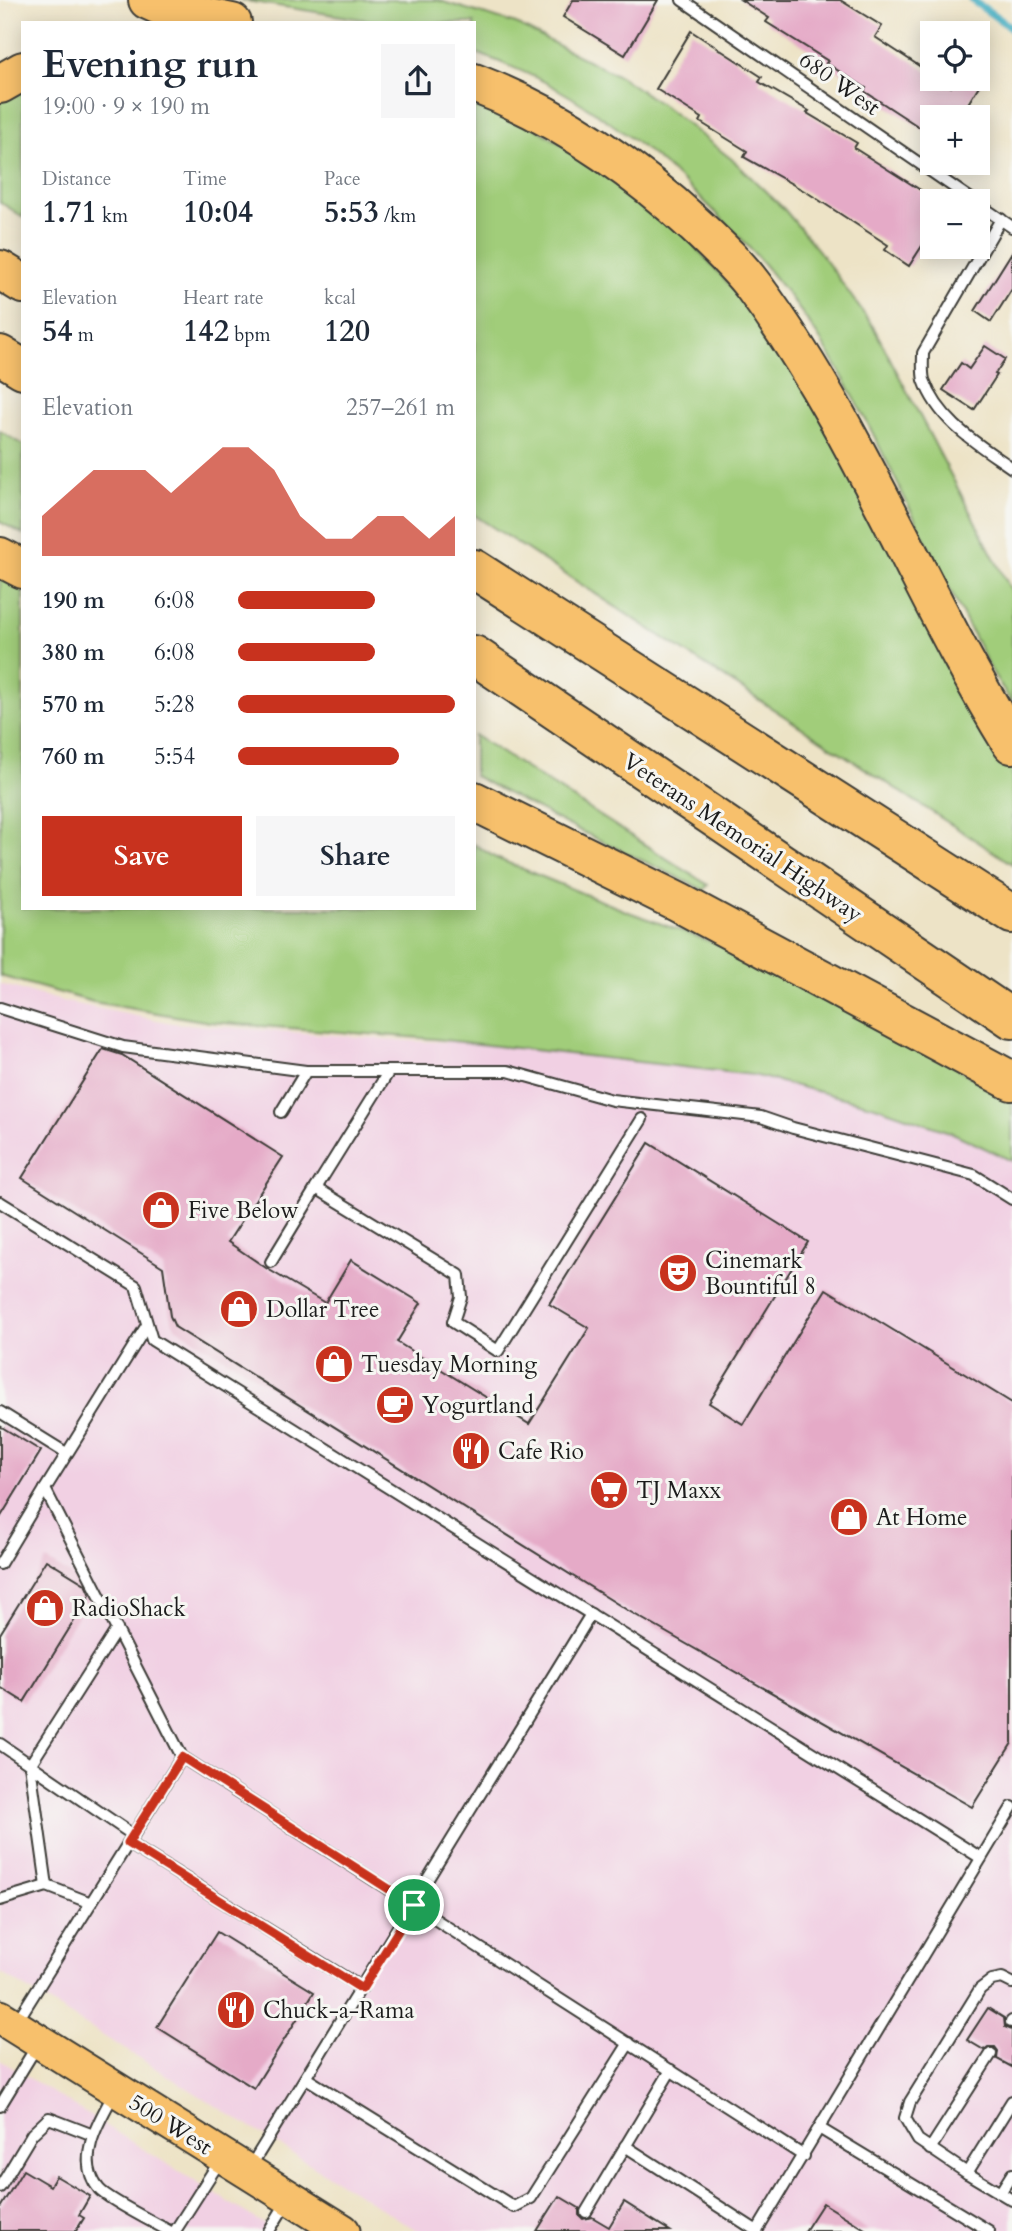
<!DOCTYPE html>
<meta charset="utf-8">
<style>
:root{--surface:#fff;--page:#f6f6f7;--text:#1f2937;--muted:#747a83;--accent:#c8321e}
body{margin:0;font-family:Cardo,serif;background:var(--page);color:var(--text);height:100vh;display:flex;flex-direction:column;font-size:26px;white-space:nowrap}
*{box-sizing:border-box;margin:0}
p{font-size:23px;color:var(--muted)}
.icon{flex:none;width:38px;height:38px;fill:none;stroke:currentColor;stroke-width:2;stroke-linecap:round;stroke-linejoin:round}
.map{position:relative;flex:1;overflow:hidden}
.sheet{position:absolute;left:21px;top:21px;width:455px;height:889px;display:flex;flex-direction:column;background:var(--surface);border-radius:0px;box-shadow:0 4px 18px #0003}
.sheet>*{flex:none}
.buttons{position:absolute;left:920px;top:21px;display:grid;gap:14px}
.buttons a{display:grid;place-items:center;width:70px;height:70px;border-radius:0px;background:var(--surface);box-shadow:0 4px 18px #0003;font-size:35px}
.pin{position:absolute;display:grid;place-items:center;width:60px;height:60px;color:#fff;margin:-30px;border:4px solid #fff;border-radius:50%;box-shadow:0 2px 7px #0007}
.round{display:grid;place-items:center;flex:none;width:74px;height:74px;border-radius:0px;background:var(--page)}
.head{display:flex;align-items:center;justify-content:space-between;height:119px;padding:0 21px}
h1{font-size:38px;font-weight:700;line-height:52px}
.figures{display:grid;grid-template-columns:repeat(3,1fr);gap:10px;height:119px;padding:7px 21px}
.figures div{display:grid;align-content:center}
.figures b{font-size:30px;font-weight:700}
.figures small{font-size:19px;font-weight:400}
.figures p{font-size:19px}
.chart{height:196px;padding:14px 21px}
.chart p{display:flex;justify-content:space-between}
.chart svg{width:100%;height:126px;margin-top:7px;fill:var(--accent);opacity:.7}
.action{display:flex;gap:14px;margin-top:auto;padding:14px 21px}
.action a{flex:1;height:80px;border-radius:0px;background:var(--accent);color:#fff;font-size:28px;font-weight:700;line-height:80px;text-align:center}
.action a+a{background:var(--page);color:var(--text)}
ul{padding:0 21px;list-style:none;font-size:23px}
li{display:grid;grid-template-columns:112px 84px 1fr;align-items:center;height:52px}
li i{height:18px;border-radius:9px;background:var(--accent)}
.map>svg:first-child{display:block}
.built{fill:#f1d0e3}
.green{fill:#a1cd7a;stroke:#5e744b;stroke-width:2}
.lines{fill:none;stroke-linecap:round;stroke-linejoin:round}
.stream{stroke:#42adc1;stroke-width:8}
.building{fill:#e5aac7}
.lane-casing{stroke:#3b3a36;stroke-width:14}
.primary-casing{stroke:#3b3a36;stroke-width:37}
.highway-casing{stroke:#3b3a36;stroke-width:42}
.lane{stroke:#fff;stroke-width:10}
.primary{stroke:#f7c06c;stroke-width:33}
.highway{stroke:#f7c06c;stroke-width:38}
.route-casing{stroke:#fff;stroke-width:14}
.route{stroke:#c8321e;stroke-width:9}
.labels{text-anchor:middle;stroke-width:6;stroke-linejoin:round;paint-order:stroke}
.street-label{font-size:23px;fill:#1c1c1c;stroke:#f6f6f2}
.poi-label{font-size:23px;fill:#1c1c1c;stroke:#f6f6f2;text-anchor:start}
</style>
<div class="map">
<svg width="1012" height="2231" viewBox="0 0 1012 2231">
<rect width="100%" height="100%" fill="#f6f6f2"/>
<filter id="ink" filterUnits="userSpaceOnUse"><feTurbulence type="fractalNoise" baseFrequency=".0143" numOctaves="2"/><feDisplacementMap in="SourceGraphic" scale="14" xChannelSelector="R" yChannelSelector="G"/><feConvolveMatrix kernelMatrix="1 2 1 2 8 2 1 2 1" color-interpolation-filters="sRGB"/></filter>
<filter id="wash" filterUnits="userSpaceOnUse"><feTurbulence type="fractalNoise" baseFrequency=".00686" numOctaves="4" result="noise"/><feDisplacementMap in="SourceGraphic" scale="28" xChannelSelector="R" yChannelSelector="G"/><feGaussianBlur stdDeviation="1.57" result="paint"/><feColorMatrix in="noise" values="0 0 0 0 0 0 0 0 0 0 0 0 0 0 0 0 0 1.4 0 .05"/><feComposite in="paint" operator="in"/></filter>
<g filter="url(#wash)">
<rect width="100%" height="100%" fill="#ede3c6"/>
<!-- built -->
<g class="built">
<polygon points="0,984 66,1002 172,1023 411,1041 524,1044 729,1061 1012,1145 1012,2231 418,2231 0,1972"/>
<polygon points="0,2060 275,2231 0,2231"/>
</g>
<!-- green -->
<g class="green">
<path d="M240,0H437L516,24L621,77L668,109L734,161L784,209L819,251L874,328L1012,592V703L991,670C964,618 938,566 912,513C884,456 857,398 823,344C760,245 654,143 552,86C527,72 500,62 474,52V23H386Z"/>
<polygon points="23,84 23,217 0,202 0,99"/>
<polygon points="474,98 513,114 656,203 793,355 1012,768 1012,864 474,515"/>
<polygon points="0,431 23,445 23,534 0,522"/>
<polygon points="0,578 23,590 23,908 474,908 474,844 496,858 626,911 739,952 939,1057 1012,1102 1012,1161 955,1134 875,1106 753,1075 435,1039 210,1022 93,1002 0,976"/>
<polygon points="474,735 708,885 704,890 566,824 474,776"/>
</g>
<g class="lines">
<!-- stream -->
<polyline class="stream" points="972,0 1012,28"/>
</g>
<g id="blocks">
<!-- building -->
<g class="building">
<polygon points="573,0 658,0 625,55 563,17"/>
<polygon points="741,0 840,0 882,26 875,37 933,75 933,79 938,79 951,87 956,79 983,79 960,117 933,117 933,136 864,91 866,88 826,63 828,61 766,22 769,18"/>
<polygon points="691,31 762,77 759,82 809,111 807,113 857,143 854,148 933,198 933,229 909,266 885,250 888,245 808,193 744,157 747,151 700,122 702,118 656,89"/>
<polygon points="1012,252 1012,289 991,322 975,311"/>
<polygon points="985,346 1005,359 995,374 997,375 974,410 943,390 961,363 969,369"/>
<polygon points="103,1049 122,1055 283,1157 228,1242 266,1268 325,1303 351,1260 421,1303 397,1342 529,1424 589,1328 549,1304 649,1143 808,1242 709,1403 743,1424 826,1289 1012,1403 1012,1743 972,1807 627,1610 175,1327 170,1316 163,1267 22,1178"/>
<polygon points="0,1426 41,1451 0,1518"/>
<polygon points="46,1560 85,1584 90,1595 24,1702 0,1687 0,1634"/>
<polygon points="217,1932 314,1992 254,2088 157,2027"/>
<polygon points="988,2008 1004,2018 1005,2027 1012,2030 1012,2067 997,2059 998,2051 995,2047 988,2047 984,2050 967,2040"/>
<polygon points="23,2170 50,2186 56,2176 90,2196 79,2215 84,2218 76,2231 0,2231 0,2208"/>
<polygon points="559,2196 579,2208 579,2215 583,2219 592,2217 609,2227 624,2202 670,2231 537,2231"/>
<polygon points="823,2203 868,2231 805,2231"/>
</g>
</g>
</g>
<g filter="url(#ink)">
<use href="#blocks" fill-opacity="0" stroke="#3b3a36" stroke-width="2"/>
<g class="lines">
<defs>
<g id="lane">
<polyline points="682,0 974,201"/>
<polyline points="978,204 1012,227"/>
<path d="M1001,219L923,353C923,362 922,372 924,380C939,422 978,444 1012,468"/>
<polyline points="0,1008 123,1047 306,1071 508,1071 612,1100 761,1117 793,1128 974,1175 1012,1199"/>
<polyline points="389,1071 316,1188 459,1275 461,1297 453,1322 498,1351 642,1119"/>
<polyline points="281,1112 306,1071"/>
<polyline points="0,1202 136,1286 152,1340 981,1858"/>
<polyline points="271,1262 316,1188"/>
<polyline points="0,1412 66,1453"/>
<polyline points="0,1564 45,1489"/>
<polyline points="0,1744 133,1835"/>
<polyline points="182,1757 804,2156"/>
<polyline points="128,1843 362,1988"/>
<polyline points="47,1886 30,1765 117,1629"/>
<polyline points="0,1900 47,1886 91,1903"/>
<polyline points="1011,2022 1012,2021"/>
<polyline points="16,2023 182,1757 45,1489 147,1325"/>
<polyline points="306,2078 514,2207 531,2198 629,2043"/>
<path d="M115,2092C100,2119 74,2159 99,2189C107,2199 155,2223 169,2231"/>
<polyline points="1012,2101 967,2173 1012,2200"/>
<polyline points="0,2106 38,2044"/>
<polyline points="819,2128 989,2231"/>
<polyline points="625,2146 757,2231"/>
<polyline points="930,2149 991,2054"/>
<polyline points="249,2169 591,1614"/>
<polyline points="967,2173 918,2140 905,2118 910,2102 980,1989 992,1980 1002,1978 1012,1983"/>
<polyline points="0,2187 32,2134 49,2118 93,2135"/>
<polyline points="1000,2193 1012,2174"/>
<polyline points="586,2212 671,2070"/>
<polyline points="175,2231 221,2159"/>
<polyline points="269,2231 288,2200"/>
<polyline points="757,2231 1012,1807"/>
</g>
<polyline id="primary" points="0,2017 343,2231"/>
<g id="highway">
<polyline points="148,0 170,10 232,23"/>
<path d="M474,83C557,115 631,166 696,226C716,245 738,265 754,287C859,429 920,595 1012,744"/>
<polyline points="0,84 23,71"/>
<polyline points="0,270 23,284"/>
<polyline points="0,355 23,369"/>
<polyline points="0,557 23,569"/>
<polyline points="474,569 1012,914"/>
<polyline points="474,655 1012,1019"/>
<polyline points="474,801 678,902 1012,1081"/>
</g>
</defs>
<!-- lane casing -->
<use href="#lane" class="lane-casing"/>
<!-- primary casing -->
<use href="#primary" class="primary-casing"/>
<!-- highway casing -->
<use href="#highway" class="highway-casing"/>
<!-- lane -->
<use href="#lane" class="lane"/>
<!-- primary -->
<use href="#primary" class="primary"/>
<!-- highway -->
<use href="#highway" class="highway"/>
</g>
</g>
<g class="lines" filter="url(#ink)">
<defs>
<polygon id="route" points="182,1757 414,1905 362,1989 128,1843"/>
</defs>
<!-- route casing -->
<use href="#route" class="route-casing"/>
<!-- route -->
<use href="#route" class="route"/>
</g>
<!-- icons -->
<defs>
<symbol id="shop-disc" viewBox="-11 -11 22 22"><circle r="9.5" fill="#c8321e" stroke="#f6f6f2"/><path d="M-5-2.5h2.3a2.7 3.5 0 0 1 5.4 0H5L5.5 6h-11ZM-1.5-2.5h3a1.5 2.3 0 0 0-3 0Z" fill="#fff"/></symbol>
<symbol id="theatre-disc" viewBox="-11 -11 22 22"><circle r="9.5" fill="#c8321e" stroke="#f6f6f2"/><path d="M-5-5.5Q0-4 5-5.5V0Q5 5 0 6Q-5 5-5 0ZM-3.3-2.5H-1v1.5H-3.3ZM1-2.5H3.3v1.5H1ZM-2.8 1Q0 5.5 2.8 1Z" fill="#fff"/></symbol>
<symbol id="cafe-disc" viewBox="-11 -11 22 22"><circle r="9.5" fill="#c8321e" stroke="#f6f6f2"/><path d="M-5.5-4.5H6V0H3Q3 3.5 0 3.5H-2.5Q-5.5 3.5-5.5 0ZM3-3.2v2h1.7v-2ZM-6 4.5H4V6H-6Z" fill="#fff"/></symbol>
<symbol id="restaurant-disc" viewBox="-11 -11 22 22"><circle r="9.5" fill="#c8321e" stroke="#f6f6f2"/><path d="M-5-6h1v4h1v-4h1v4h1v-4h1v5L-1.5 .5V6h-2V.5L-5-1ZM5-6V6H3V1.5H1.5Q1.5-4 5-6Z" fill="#fff"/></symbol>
<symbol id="supermarket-disc" viewBox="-11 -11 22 22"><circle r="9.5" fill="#c8321e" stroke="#f6f6f2"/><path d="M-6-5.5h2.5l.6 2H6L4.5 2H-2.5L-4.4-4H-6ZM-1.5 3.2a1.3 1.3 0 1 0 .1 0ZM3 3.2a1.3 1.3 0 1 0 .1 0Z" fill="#fff"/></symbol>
</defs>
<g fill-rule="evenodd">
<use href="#shop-disc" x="139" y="1188" width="44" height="44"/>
<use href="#theatre-disc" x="656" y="1251" width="44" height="44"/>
<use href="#shop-disc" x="217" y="1287" width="44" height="44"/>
<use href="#shop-disc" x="312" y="1342" width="44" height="44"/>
<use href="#cafe-disc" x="373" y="1383" width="44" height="44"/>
<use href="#restaurant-disc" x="449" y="1429" width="44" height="44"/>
<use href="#supermarket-disc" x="587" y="1468" width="44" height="44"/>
<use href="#shop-disc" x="827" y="1495" width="44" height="44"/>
<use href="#shop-disc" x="23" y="1586" width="44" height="44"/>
<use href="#restaurant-disc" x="214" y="1988" width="44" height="44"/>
</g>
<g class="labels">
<!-- street labels -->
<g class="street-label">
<text transform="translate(840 83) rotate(35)" y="8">680 West</text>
<text transform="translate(743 837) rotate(34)" y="8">Veterans Memorial Highway</text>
<text transform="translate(171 2124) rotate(32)" y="8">500 West</text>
</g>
<!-- poi labels -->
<g class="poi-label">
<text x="188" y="1218">Five Below</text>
<text x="705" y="1268">Cinemark<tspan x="705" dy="26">Bountiful 8</tspan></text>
<text x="266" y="1317">Dollar Tree</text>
<text x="361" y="1372">Tuesday Morning</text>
<text x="422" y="1413">Yogurtland</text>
<text x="498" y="1459">Cafe Rio</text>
<text x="636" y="1498">TJ Maxx</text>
<text x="876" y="1525">At Home</text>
<text x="72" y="1616">RadioShack</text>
<text x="263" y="2018">Chuck-a-Rama</text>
</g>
</g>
</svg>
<div class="buttons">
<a><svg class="icon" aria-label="locate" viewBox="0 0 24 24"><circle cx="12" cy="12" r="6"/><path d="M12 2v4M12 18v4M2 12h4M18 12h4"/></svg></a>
<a>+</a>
<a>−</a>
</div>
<div class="pin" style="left:414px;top:1905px;background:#1e9e55"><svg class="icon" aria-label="arrive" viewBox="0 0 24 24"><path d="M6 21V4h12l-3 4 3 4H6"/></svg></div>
<section class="sheet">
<div class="head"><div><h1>Evening run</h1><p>19:00 · 9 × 190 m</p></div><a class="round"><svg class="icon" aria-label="share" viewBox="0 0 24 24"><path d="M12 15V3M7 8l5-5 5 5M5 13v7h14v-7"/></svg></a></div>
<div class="figures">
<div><p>Distance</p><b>1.71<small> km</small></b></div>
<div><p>Time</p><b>10:04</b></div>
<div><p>Pace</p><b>5:53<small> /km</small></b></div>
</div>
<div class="figures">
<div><p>Elevation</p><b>54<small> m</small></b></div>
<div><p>Heart rate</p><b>142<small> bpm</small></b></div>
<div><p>kcal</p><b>120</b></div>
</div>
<div class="chart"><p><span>Elevation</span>257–261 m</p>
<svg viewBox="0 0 160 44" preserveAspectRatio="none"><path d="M0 44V30L10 22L20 14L30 14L40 14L50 22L60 14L70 6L80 6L90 14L100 30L110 38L120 38L130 30L140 30L150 38L160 30V44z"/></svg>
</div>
<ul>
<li><b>190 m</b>6:08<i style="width:63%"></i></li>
<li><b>380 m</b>6:08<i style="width:63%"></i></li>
<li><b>570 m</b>5:28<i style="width:100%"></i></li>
<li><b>760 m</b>5:54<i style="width:74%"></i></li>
</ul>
<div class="action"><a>Save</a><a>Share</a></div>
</section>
</div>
